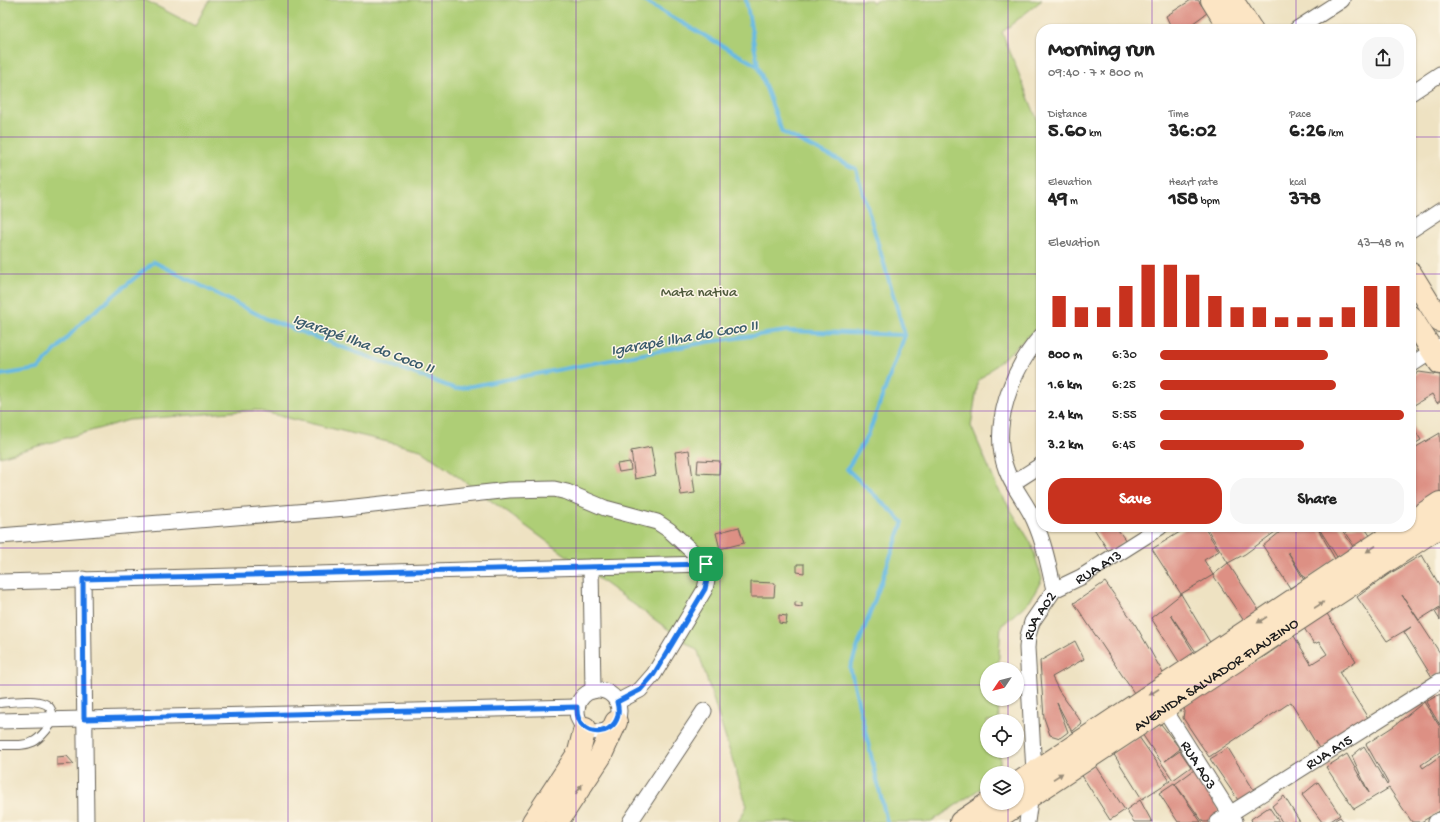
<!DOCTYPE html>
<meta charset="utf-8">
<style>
:root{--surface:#fff;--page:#f6f6f6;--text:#222;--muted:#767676;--accent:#c8321e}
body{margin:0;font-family:"Gochi Hand",sans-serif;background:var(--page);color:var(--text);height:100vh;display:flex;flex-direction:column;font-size:15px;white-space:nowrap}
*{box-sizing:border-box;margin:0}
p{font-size:13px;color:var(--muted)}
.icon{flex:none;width:22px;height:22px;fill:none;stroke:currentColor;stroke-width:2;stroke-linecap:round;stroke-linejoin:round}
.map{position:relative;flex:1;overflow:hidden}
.panel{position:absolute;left:1036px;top:24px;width:380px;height:508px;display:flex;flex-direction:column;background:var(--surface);border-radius:16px;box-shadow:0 1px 3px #0004}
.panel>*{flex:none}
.needle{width:26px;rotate:235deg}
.fabs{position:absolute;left:980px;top:662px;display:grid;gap:8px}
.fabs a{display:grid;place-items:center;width:44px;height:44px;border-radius:50%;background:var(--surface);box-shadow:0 1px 3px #0004;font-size:20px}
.pin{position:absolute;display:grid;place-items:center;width:34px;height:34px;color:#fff;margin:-17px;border-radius:8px;box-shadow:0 2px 6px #0006}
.round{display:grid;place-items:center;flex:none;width:42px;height:42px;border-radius:16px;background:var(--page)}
.summary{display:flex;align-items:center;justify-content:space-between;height:68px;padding:0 12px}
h1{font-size:22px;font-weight:700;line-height:30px}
.stats{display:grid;grid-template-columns:repeat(3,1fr);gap:6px;height:68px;padding:4px 12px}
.stats div{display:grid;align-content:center}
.stats b{font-size:20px;font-weight:700}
.stats small{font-size:11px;font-weight:400}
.stats p{font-size:11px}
.chart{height:112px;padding:8px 12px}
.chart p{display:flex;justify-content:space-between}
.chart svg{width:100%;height:72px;margin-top:4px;stroke:var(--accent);stroke-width:6}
.button{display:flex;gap:8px;margin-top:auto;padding:8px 12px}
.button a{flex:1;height:46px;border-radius:16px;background:var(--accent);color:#fff;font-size:16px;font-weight:700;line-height:46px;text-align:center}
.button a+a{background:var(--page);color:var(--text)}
ul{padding:0 12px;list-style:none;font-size:13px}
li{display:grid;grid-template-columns:64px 48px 1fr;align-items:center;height:30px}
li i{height:10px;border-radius:5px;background:var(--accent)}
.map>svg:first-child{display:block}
.green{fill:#aece76;stroke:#657549}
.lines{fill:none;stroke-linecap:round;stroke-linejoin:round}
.stream{stroke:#67bae3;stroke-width:4}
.building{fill:#dd9084}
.lane-casing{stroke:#666156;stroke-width:10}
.street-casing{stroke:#666156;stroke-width:17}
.secondary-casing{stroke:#666156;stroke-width:24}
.lane{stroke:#fff;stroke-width:8}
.street{stroke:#fff;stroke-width:15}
.secondary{stroke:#fce5c4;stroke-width:22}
.oneway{fill:#978b78}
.route-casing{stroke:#fff;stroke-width:8}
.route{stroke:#1a73e8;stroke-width:5}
.grid{fill:none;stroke:#7b2cbf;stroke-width:1;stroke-opacity:0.55}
.labels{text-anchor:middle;stroke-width:3;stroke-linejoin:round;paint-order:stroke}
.park-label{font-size:15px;fill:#4f5a3c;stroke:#fcf5e5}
.street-label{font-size:15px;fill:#1c1c1c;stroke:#fcf5e5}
.water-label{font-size:16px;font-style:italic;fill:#3a5b6c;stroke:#fcf5e5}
</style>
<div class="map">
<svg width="1440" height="822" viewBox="0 0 1440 822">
<rect width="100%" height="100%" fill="#fcf5e5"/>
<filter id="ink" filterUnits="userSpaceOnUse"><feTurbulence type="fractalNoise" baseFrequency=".025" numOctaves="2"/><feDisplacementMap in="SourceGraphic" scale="8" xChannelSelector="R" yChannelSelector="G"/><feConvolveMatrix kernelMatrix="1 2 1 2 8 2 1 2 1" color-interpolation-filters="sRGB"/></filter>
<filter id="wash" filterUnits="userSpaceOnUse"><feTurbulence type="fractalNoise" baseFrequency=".012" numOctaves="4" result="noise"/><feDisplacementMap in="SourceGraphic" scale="16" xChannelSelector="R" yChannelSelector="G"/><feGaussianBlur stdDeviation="0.9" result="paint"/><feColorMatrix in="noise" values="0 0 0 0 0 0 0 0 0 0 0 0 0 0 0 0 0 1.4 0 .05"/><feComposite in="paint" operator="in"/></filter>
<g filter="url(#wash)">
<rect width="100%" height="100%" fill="#eee2c2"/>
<!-- green -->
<polygon class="green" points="0,0 145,0 195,26 209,0 871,0 873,3 875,0 1042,0 1002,32 1041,129 1041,325 978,381 971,426 997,487 1031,543 1042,579 1030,601 1001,626 998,669 987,669 987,699 998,699 999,721 987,721 987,751 1000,751 1000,773 987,773 987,784 931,822 738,822 747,806 698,651 421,450 255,410 129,420 0,457"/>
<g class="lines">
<!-- stream -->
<g class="stream">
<polyline points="642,0 758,66"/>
<polyline points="746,0 758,66 782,132 856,169 905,335"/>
<polyline points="0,375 38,369 83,321 154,262 269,320 456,389 707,342 787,331 905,335 868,435 847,469 903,522 850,668 887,822"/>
</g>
</g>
<g id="blocks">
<!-- building -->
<g class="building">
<polygon points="1191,0 1198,0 1207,13 1185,29 1172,29 1166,16"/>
<polygon points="1419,372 1440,375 1440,401 1437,403 1432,394 1411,407 1411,378"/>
<polygon points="1411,424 1421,440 1411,446"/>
<polygon points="1440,433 1440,495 1411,513 1411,450"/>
<polygon points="651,447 656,475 635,479 631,451"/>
<polygon points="689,450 695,493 681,495 675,452"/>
<polygon points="698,460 720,461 719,474 697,473"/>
<polygon points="630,462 631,470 619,472 617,464"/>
<polygon points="739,527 744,543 720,549 716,533"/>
<polygon points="1093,527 1116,527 1126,541 1109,552"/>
<polygon points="1188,527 1204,527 1219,551 1204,560 1213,575 1228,563 1260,612 1244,621 1213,575 1181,594 1152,549"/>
<polygon points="1206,527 1273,527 1275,532 1245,554 1228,563"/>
<polygon points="1286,527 1317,527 1335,559 1306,580 1288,552 1304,580 1290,588 1263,546"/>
<polygon points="1318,527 1340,527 1354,548 1337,557"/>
<polygon points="1342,527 1364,527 1371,537 1355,546"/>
<polygon points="1422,555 1440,586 1440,607 1419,620 1402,595 1440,653 1440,673 1432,677 1404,632 1411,627 1387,641 1357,597 1389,574"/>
<polygon points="797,564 804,564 804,573 797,572"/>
<polygon points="751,582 775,583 774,597 751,597"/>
<polygon points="1105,582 1135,624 1163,673 1134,693 1074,603"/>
<polygon points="1181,594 1211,644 1196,652 1171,615 1196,656 1181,665 1151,618"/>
<polygon points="795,602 802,603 802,607 795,606"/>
<polygon points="1440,608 1440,620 1435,612"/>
<polygon points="1326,612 1356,661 1339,672 1368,718 1320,750 1291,702 1209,757 1183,718 1185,705 1226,678 1262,658 1294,636 1311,664 1327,654 1319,642 1314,644 1304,628"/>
<polygon points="779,615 787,616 786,624 779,623"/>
<polygon points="1075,641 1084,659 1052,677 1059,691 1082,723 1072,732 1057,703 1068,732 1060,738 1050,735 1044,718 1040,661"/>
<polygon points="1440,694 1440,725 1426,702"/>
<polygon points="1424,702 1440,727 1440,752 1421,765 1423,768 1440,756 1440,811 1421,822 1412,822 1389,788 1354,809 1326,767 1347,754 1369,793 1352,756 1364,746 1387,785 1388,783 1366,744 1394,726"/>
<polygon points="1161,724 1180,749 1165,761 1180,751 1191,767 1173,780 1142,734"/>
<polygon points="1139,737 1170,781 1142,799 1113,753"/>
<polygon points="1228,748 1255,792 1240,803 1210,759"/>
<polygon points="67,756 74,764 57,765 57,757"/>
<polygon points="1095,764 1125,810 1110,820 1081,774"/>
<polygon points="1194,770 1219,809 1218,815 1208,822 1203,822 1175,784"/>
<polygon points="1318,782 1340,815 1329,822 1322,822 1302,795"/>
<polygon points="1174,783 1201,822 1178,822 1159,793"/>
<polygon points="1284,796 1300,822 1282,822 1272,806"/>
<polygon points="1140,800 1152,822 1134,822 1126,810"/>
<polygon points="1269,807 1279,822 1252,822 1251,819"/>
<polygon points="1340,817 1344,822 1332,822"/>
</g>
</g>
</g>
<g filter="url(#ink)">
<use href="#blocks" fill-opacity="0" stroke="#666156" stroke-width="1"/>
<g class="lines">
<defs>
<path id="lane" d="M0,703C11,702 43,697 50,708C52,711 53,716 54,720C35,747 31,745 0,745"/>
<g id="street">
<polyline points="1297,29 1342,0"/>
<polyline points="1411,93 1440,74"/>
<polyline points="1411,230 1440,211"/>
<path d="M1041,336C1012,369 990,426 1006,469C1012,487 1026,502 1034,520C1044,542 1049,567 1054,590"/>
<polyline points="1411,365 1440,346"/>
<polyline points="1013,483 1041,465"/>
<polyline points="0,536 346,508 509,490 554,489 567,492 605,508 657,522 669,530 706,564"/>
<polyline points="591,567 593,691"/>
<polyline points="83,579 86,822"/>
<polyline points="0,582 706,564 708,575 705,589 654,674 640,690 617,702"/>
<circle cx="598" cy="711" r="21"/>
<path id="s1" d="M1163,707L1235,821"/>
<polyline points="0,721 577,707"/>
<polyline points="630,822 704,711"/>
<path id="s2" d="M1027,822L1034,772L1027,648L1028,636L1032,622L1054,590L1081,577L1160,527"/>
<path id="s3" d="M1217,822L1440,681"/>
<polyline points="1436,822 1440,820"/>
</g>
<g id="secondary">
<polyline points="1212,0 1230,29"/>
<polyline points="1232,0 1251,29"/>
<polyline points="1411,274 1440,321"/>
<polyline points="1411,317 1440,363"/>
<polyline points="1411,522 1440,503"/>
<polyline points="1017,784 1403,527"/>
<polyline points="533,822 579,752 585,728"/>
<polyline points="557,822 600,757 616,722"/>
<polyline points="961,822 989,803"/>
<path id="s4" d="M991,822L1440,526"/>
</g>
</defs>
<!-- lane casing -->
<use href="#lane" class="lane-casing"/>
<!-- street casing -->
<use href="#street" class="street-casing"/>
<!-- secondary casing -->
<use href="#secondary" class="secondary-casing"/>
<!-- lane -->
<use href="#lane" class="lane"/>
<!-- street -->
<use href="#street" class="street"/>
<!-- secondary -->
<use href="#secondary" class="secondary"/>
</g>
<!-- one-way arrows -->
<defs><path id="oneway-solid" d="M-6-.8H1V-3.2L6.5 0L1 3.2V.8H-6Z"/></defs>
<g class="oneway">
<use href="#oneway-solid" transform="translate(1371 549) rotate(147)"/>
<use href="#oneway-solid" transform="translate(1319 605) rotate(-33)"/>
<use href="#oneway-solid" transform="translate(1262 620) rotate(147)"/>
<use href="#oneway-solid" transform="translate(1154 692) rotate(147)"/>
<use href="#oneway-solid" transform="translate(1058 776) rotate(-33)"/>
<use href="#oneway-solid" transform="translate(579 789) rotate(-57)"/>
</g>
</g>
<g class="lines" filter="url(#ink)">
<defs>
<path id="route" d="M706,564L708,575L705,589L654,674L640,690L617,702C627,738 575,743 577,707L84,719L83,579Z"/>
</defs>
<!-- route casing -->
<use href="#route" class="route-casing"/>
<!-- route -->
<use href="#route" class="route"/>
</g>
<!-- grid -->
<path class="grid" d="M144,0V822M288,0V822M432,0V822M576,0V822M720,0V822M864,0V822M1008,0V669M1152,0V29M1296,0V29M0,137H1041M1411,137H1440M0,274H1041M1411,274H1440M0,411H1041M1411,411H1440M1152,527V822M1296,527V822M0,548H1440M0,685H987M1017,685H1440M1008,699V721M1008,751V773M1008,803V822"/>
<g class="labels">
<!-- park labels -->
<g class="park-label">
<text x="699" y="296">Mata nativa</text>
</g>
<!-- street labels -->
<g class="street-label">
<text dy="5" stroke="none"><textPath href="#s2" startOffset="290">RUA A13</textPath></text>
<text dy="5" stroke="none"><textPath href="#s2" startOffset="210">RUA A02</textPath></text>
<text dy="5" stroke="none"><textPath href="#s4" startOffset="269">AVENIDA SALVADOR FLAUZINO</textPath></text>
<text dy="5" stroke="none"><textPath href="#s3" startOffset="132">RUA A15</textPath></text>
<text dy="5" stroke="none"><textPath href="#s1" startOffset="68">RUA A03</textPath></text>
</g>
<!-- water labels -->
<g class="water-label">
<text transform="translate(684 336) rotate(-10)" y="6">Igarapé Ilha do Coco II</text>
<text transform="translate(364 342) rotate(20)" y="6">Igarapé Ilha do Coco II</text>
</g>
</g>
</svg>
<div class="fabs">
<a><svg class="needle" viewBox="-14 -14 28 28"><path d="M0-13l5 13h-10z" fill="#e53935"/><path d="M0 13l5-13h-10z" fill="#767676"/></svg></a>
<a><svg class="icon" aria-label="locate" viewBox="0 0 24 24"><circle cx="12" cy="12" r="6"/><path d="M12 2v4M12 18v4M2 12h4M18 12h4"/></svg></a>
<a><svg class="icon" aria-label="layers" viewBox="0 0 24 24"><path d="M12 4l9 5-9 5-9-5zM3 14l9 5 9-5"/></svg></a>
</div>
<div class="pin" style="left:706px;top:564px;background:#1e9e55"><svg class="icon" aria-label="arrive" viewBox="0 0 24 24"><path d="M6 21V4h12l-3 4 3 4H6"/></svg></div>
<section class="panel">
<div class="summary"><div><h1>Morning run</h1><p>09:40 · 7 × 800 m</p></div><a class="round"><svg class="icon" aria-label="share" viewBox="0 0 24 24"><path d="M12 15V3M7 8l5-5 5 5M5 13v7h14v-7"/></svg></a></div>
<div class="stats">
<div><p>Distance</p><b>5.60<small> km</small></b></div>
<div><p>Time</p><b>36:02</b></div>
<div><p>Pace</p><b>6:26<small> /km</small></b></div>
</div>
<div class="stats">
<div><p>Elevation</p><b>49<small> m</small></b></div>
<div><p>Heart rate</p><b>158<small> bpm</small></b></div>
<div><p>kcal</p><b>378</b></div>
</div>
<div class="chart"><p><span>Elevation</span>43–48 m</p>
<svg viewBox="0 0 160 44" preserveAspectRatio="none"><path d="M5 44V25M15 44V32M25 44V32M35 44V19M45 44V6M55 44V6M65 44V12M75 44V25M85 44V32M95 44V32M105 44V38M115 44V38M125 44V38M135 44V32M145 44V19M155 44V19"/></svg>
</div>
<ul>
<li><b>800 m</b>6:30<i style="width:69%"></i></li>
<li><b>1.6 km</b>6:25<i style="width:72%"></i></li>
<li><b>2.4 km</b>5:55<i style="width:100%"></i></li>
<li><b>3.2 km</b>6:45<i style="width:59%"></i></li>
</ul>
<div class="button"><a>Save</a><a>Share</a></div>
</section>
</div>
